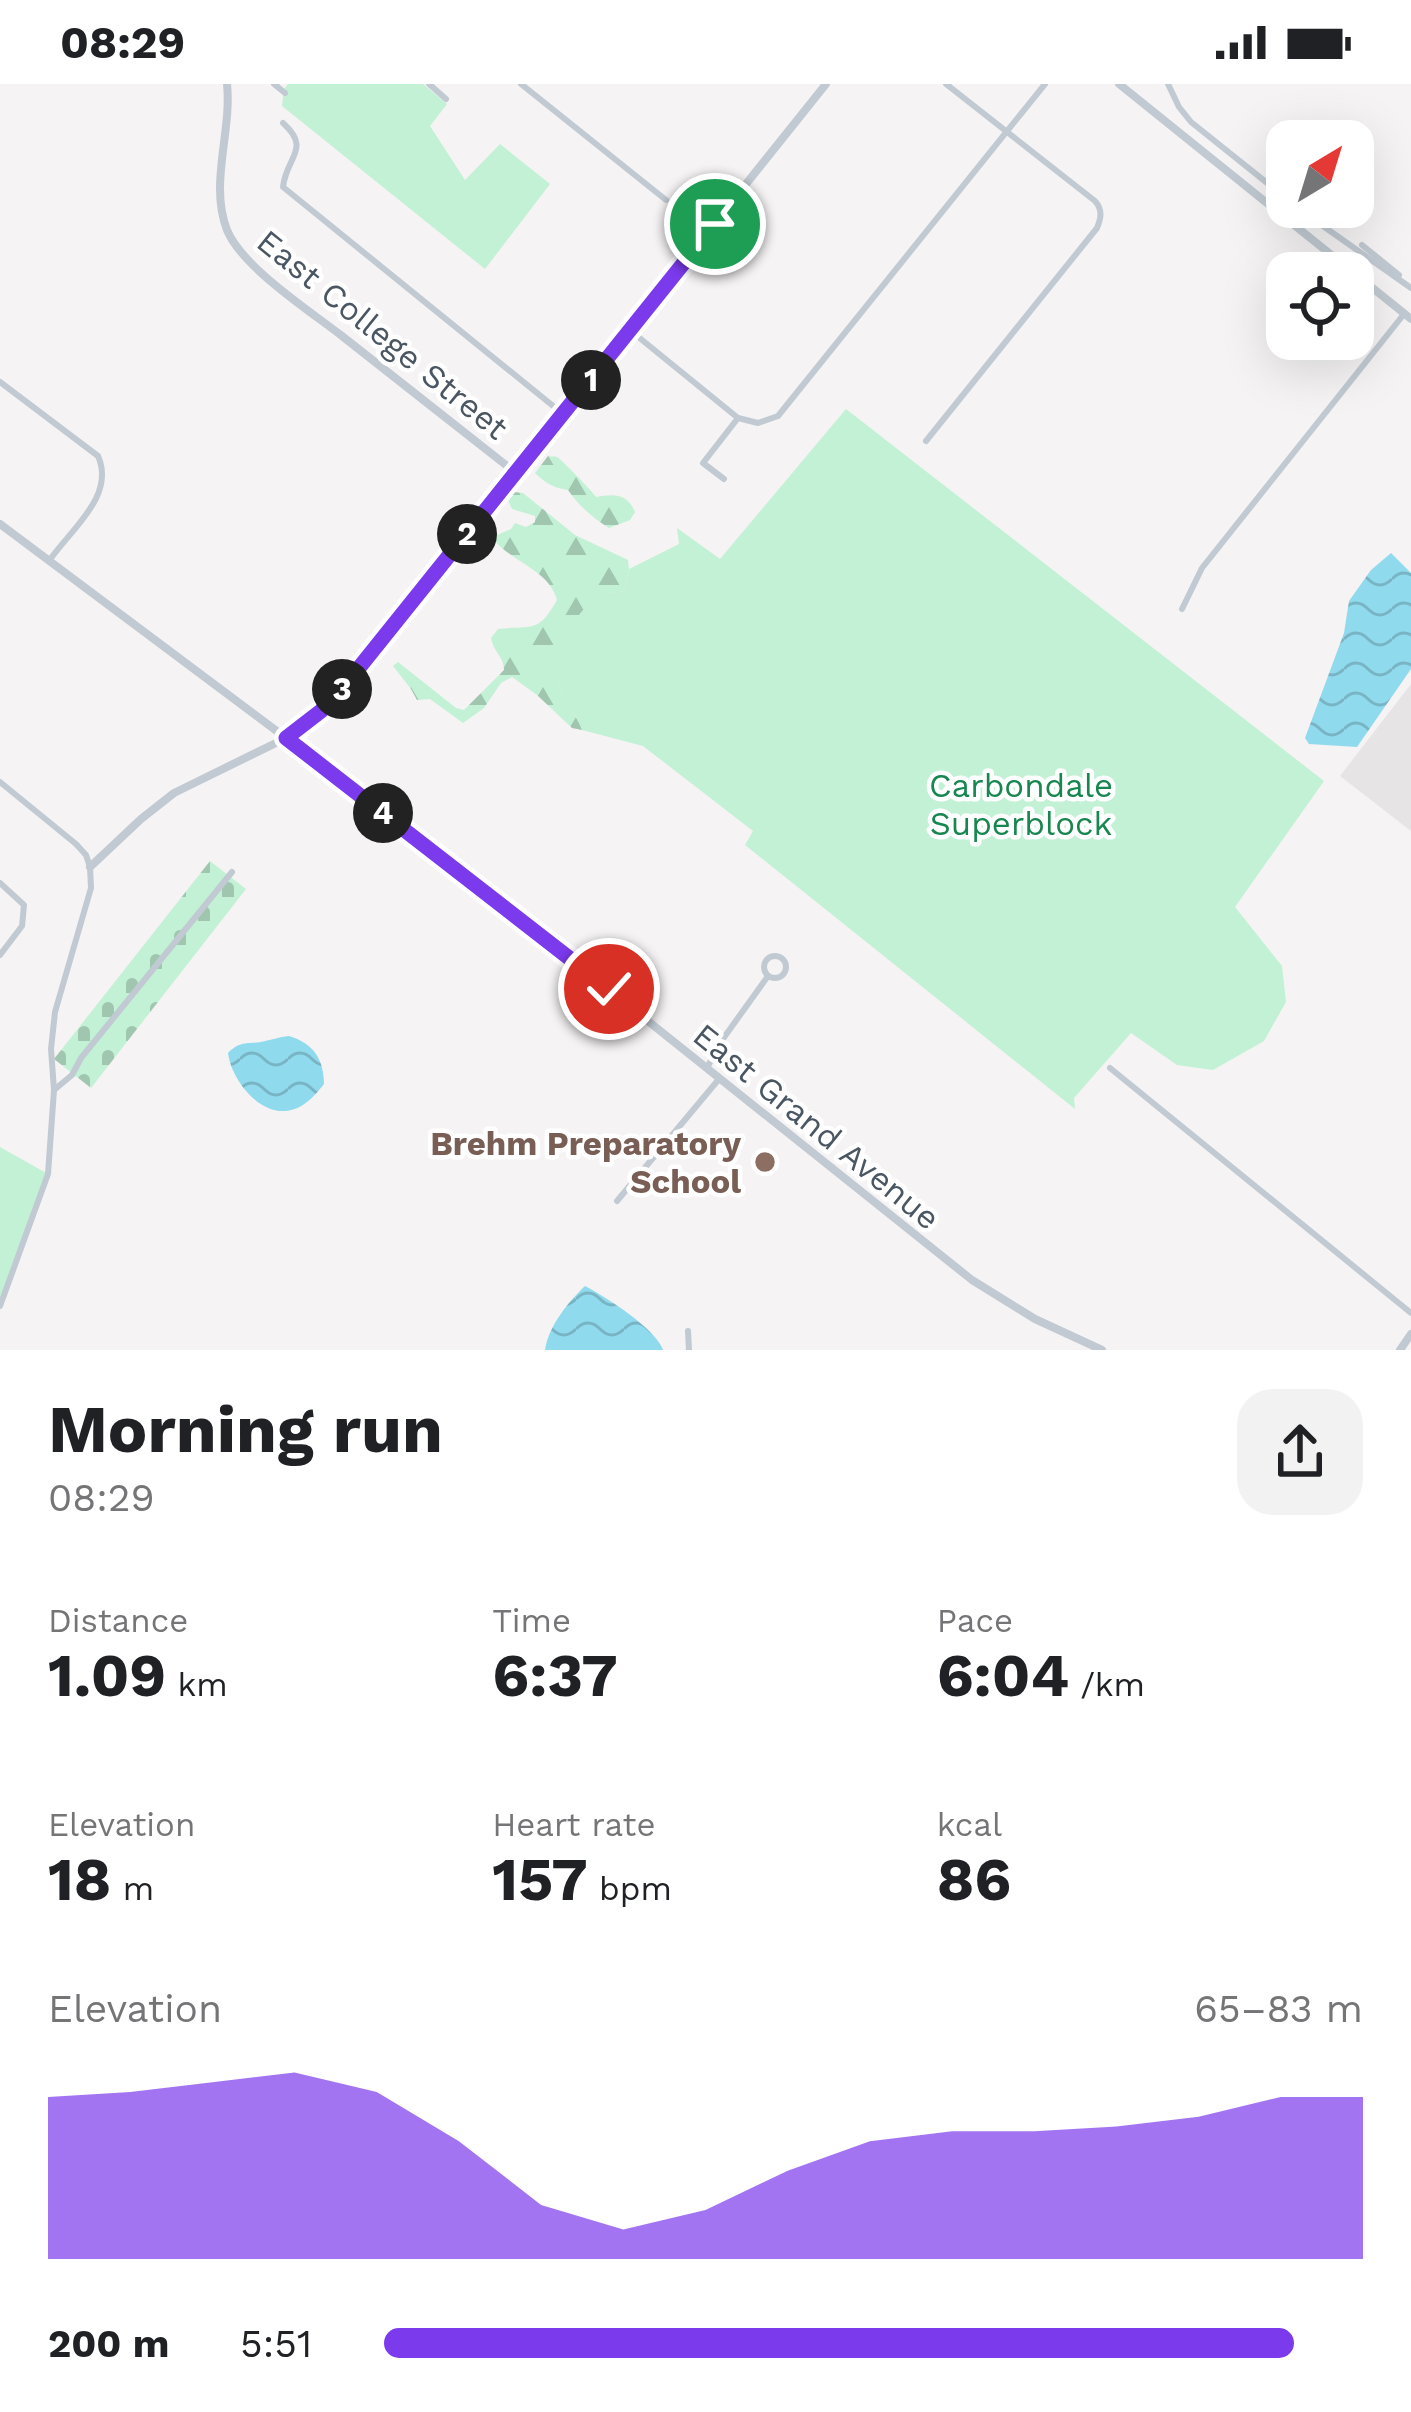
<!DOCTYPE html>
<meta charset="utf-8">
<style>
:root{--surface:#fff;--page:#f2f2f2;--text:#202124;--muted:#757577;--accent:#7c3aed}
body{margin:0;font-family:"Work Sans",sans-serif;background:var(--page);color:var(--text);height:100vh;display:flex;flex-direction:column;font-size:45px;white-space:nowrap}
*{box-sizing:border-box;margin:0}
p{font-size:39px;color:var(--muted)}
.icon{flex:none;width:66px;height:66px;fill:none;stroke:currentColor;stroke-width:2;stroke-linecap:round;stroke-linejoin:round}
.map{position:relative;height:1266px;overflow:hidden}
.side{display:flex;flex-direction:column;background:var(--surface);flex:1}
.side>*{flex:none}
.needle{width:78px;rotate:38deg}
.tools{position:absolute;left:1266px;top:36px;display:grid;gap:24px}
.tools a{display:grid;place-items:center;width:108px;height:108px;border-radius:24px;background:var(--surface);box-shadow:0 12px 48px #0002;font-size:60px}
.pin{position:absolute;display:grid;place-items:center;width:102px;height:102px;color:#fff;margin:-51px;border:6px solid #fff;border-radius:50%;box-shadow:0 3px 12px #0007}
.km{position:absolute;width:60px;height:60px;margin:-30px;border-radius:50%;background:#222;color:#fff;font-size:33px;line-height:60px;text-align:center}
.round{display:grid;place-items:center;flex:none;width:126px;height:126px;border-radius:36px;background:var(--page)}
.headline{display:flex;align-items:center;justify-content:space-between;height:204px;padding:0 48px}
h1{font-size:66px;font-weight:700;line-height:90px}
.figures{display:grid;grid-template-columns:repeat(3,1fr);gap:18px;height:204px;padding:12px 48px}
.figures div{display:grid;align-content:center}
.figures b{font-size:60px;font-weight:700}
.figures small{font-size:33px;font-weight:400}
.figures p{font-size:33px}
.chart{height:336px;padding:24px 48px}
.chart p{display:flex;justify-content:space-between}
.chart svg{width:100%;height:216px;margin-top:12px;fill:var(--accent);opacity:.7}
ul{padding:0 48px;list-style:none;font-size:39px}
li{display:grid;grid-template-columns:192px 144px 1fr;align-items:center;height:90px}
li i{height:30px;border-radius:15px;background:var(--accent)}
.status{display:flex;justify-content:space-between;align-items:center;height:84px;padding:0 60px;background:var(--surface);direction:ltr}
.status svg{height:33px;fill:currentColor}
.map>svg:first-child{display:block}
.education{fill:#e6e4e5}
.green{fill:#c3f1d5}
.forest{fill:url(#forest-firs)}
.cemetery{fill:url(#cemetery-stones)}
.water{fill:url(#water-waves)}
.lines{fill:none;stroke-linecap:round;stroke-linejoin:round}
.minor{stroke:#c1cad2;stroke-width:6}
.tertiary{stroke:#c1cad2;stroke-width:8}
.route-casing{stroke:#fff;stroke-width:24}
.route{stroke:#7c3aed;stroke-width:15}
.education-dot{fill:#8d6e63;stroke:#fff;stroke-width:4.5}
.labels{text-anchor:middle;stroke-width:9;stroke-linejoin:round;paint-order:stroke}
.street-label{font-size:33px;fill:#4a5661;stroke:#fff}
.park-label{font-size:33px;fill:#17864f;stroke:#fff}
.education-label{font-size:33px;font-weight:bold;fill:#785e54;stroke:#fff;text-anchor:end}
</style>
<div class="status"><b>08:29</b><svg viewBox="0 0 49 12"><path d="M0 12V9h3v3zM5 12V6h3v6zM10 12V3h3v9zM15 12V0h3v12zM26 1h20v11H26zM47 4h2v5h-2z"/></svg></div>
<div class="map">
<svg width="1411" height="1266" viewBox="0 0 1411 1266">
<defs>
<pattern id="forest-firs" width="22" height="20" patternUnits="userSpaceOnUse" patternTransform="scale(3)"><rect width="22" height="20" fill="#c3f1d5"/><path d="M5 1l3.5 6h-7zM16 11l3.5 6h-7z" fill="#a0c6b0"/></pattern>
<pattern id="cemetery-stones" width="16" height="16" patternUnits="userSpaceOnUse" patternTransform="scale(3)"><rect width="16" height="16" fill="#c3f1d5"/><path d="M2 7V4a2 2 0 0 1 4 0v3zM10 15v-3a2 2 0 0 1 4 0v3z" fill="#a0c6b0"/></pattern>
<pattern id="water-waves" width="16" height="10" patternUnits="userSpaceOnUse" patternTransform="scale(3)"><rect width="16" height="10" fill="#90daee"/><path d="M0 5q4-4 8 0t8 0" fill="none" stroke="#78b4c4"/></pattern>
</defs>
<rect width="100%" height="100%" fill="#f5f3f3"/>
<!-- education -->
<polygon class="education" points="1411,600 1411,747 1340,692"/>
<!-- green -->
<g class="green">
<polygon points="288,0 423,0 447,20 430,42 465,96 500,60 550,100 485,185 282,22 284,5"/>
<path d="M846,325L1324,697L1235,823L1282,882L1286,918L1264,957L1213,986L1177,981L1131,949L1074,1014L1075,1025L745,761L753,747L643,662L582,646C577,630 563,619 559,602C549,570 573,524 604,510C608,509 620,508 624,507L629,485L679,460L677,444L720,475Z"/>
<polygon points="0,1063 48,1090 0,1222"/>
</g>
<!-- forest -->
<g class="forest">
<path d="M548,372C551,373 555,372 557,373C561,375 593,408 596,413C614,410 627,409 635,428L630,436L609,444C593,434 579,422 568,406C554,404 545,399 535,389Z"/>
<path d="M514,408L523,409L575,451L628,476L629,485L624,507C622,508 607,509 605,510C574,523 549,573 560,605C565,620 577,631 582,646L572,644L537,611L512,593L501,599L484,624L463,639L430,615L417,616L411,605L393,582L398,578L456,624L464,626L504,586C504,573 493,567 491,554L498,545C532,541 538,550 557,516C548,484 509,478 492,453L511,445L515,439L526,443L535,438V432L512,425L508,416Z"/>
</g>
<!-- cemetery -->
<polygon class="cemetery" points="210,777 246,805 91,1004 54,975"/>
<!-- water -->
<g class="water">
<polygon points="1391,469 1411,489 1411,585 1357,663 1309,660 1305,654 1344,549 1349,517 1371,486"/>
<path d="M289,952C313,959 324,975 324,1000C314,1013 302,1026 285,1027C257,1029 231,994 228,969C240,957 246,960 261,958C271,956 279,953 289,952Z"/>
<path d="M585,1202C606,1213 656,1245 663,1266H545C548,1243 568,1218 585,1202Z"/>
</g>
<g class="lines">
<!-- minor -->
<g class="minor">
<polyline points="274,0 285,9"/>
<polyline points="429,0 446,15"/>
<polyline points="521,0 666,116"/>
<polyline points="1168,0 1179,23 1191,38 1287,115"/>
<path d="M283,39C312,65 286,73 283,103L563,330"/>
<polyline points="1296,123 1411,204"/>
<polyline points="1362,161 1399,191"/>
<polyline points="631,247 738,334 758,339 778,332 1045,0"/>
<path d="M0,298L98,372C116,412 70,446 49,477"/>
<path d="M926,357L1097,144C1101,134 1103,126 1095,117L946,0"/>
<polyline points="724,395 703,379 738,334"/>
<polyline points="1182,525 1202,484 1404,230"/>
<polyline points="0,698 76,760 86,771 90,783 91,804 55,928 51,965 54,1006 48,1090 0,1222"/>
<polyline points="0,799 24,821 22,842 0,871"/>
<circle cx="775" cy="883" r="11"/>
<polyline points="707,984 720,959 768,892"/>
<polyline points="1110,984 1411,1229"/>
<polyline points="54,1006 72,991 81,974 232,788"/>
<polyline points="617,1117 719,995"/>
<polyline points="688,1247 689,1266"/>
</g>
<!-- tertiary -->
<g class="tertiary">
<path d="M227,0C232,48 209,100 227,146C242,183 310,227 342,252C400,298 458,343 516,389"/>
<polyline points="1119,0 1411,235"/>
<polyline points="0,440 286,654 519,834 972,1196 1035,1235 1102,1266"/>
<polyline points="90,783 141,735 174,709 286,654 321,627 342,605 826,0"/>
<polyline points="1400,1266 1411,1250"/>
</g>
</g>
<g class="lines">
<defs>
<polyline id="route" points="609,905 286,654 321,627 342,605 715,140"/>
</defs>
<!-- route casing -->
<use href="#route" class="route-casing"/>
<!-- route -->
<use href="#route" class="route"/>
</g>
<!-- markers -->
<circle class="education-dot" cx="765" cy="1078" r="12"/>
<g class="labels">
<!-- street labels -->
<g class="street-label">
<text transform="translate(383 250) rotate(39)" y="12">East College Street</text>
<text transform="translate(817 1042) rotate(39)" y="12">East Grand Avenue</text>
</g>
<!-- park labels -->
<g class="park-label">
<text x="1021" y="713">Carbondale<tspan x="1021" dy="38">Superblock</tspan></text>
</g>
<!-- education labels -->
<g class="education-label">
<text x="741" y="1071">Brehm Preparatory<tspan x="741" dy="38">School</tspan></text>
</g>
</g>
</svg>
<div class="tools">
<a><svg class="needle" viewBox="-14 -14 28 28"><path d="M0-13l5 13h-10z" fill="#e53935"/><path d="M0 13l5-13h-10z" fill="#757577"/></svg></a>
<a><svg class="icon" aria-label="locate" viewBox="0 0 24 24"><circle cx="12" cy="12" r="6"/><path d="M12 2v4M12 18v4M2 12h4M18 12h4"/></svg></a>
</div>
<div class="pin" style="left:715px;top:140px;background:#1e9e55"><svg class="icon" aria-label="arrive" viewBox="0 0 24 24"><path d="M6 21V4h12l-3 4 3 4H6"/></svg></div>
<div class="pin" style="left:609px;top:905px;background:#d93025"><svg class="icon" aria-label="check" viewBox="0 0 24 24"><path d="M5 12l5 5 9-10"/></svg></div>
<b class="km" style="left:591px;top:296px">1</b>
<b class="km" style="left:467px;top:450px">2</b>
<b class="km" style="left:342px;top:605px">3</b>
<b class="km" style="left:383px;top:729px">4</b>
</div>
<section class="side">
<div class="headline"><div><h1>Morning run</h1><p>08:29</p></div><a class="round"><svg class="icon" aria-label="share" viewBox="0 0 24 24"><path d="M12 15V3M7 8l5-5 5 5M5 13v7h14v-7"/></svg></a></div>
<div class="figures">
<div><p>Distance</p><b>1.09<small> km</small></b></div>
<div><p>Time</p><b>6:37</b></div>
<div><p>Pace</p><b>6:04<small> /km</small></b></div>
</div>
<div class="figures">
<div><p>Elevation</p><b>18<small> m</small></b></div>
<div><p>Heart rate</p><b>157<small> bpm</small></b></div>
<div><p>kcal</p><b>86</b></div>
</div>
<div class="chart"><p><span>Elevation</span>65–83 m</p>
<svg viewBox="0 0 160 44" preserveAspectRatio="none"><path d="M0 44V11L10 10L20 8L30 6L40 10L50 20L60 33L70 38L80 34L90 26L100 20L110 18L120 18L130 17L140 15L150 11L160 11V44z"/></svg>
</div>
<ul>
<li><b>200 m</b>5:51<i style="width:93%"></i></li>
</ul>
</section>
